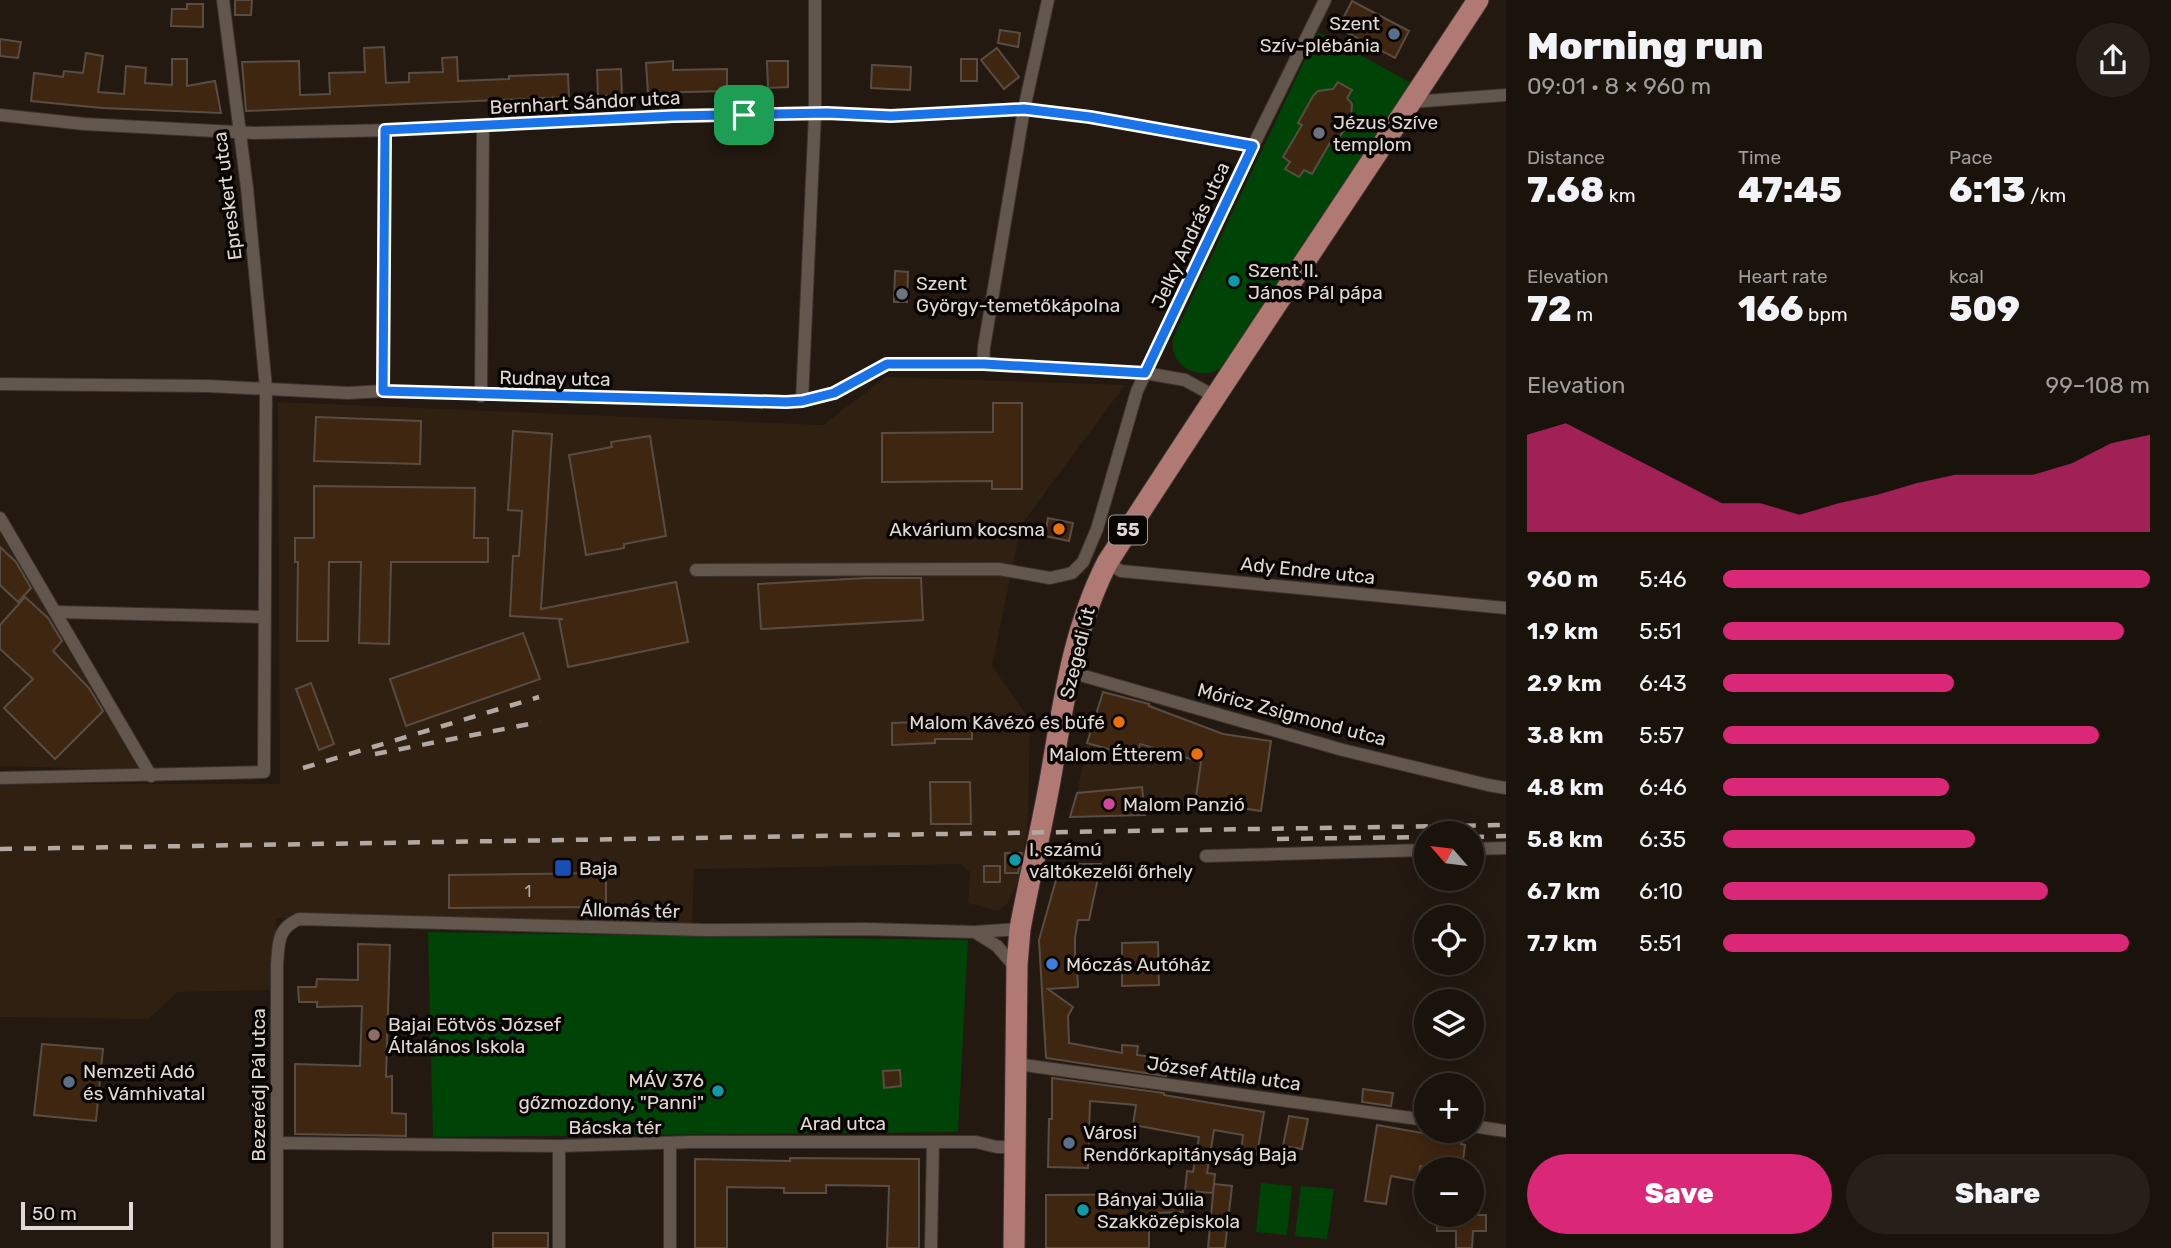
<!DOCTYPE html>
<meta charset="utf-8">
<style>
:root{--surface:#1a130c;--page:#27201a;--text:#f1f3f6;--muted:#9f9e9d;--line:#38322d;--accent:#db2777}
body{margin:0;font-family:Rubik,sans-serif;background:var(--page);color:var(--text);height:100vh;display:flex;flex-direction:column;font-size:26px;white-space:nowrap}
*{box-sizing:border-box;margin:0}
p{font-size:23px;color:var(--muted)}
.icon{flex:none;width:38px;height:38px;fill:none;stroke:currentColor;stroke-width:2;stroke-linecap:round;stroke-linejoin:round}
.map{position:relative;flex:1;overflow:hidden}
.details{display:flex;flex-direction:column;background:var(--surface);width:665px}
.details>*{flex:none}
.needle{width:46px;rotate:298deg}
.controls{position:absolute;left:1414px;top:821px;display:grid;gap:14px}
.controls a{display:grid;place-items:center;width:70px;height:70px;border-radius:50%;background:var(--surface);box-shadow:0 4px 18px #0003,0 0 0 2px var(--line);font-size:35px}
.scale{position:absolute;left:21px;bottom:18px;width:112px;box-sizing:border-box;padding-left:7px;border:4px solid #e0d9d3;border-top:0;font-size:19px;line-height:24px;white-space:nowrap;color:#e0d9d3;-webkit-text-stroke:5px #090503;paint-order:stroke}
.pin{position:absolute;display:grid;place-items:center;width:60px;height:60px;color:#fff;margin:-30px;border-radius:14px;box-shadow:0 4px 10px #0006}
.round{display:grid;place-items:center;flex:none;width:74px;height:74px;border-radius:37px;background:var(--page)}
.overview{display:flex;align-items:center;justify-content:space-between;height:119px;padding:0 21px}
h1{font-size:38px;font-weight:800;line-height:52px}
.metrics{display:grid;grid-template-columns:repeat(3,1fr);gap:10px;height:119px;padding:7px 21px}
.metrics div{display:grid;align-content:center}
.metrics b{font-size:35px;font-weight:800}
.metrics small{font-size:19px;font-weight:400}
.metrics p{font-size:19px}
.chart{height:196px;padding:14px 21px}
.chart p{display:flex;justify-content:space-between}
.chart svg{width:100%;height:126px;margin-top:7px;fill:var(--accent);opacity:.7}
.cta{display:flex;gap:14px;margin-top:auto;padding:14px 21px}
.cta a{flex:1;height:80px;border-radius:42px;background:var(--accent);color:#fff;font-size:28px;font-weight:800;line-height:80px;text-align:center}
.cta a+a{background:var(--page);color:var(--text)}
ul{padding:0 21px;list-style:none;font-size:23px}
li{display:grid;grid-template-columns:112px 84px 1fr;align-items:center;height:52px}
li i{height:18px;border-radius:9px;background:var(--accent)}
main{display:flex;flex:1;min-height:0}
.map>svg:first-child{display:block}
.built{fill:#2f2012}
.green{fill:#004307}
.building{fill:#3e2611;stroke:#594d43;stroke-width:2}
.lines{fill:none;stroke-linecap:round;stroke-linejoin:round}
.street-casing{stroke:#3b332f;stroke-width:14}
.primary-casing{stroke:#3b332f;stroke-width:23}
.street{stroke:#63564c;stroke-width:12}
.primary{stroke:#b07974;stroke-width:21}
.rail{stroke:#b1a9a2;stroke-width:4.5;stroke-dasharray:12 12;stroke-linecap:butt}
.route-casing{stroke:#fff;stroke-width:14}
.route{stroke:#1a73e8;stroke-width:9}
.service-dot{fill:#5c6f8a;stroke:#090503;stroke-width:2.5}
.worship-dot{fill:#6b7280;stroke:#090503;stroke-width:2.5}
.culture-dot{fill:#0f9aa8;stroke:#090503;stroke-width:2.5}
.food-dot{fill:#e8710a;stroke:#090503;stroke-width:2.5}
.hotel-dot{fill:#d1479c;stroke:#090503;stroke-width:2.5}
.transit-dot{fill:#1a4fb4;stroke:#090503;stroke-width:2.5}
.shop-dot{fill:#3f7fe0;stroke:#090503;stroke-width:2.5}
.education-dot{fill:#8d6e63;stroke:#090503;stroke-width:2.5}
.labels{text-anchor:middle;stroke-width:7;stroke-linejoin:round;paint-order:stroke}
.number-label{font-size:16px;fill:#b8aca2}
.shield{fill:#090503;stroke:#a09995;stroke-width:2}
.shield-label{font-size:18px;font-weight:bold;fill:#e0d9d3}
.poi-label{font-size:19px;fill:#e0d9d3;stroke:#090503;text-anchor:start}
.street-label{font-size:19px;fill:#e0d9d3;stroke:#090503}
</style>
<main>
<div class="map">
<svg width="1506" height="1248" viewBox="0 0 1506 1248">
<rect width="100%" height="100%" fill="#231910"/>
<!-- built -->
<g class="built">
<polygon points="886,377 1125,385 1021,525 992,666 1030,720 1028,822 1024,848 1024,870 1008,903 998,911 968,903 970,872 960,864 694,869 692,926 276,918 273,990 178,992 148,1019 0,1017 0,784 280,784 278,402 823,425"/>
<polygon points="0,532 139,770 0,766"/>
<polygon points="1103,692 1149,702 1156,708 1223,734 1271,741 1261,811 1213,804 1195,804 1145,815 1070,817 1077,793 1087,743"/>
</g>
<!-- green -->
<g class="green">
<path d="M1318,32L1413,84L1224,366C1202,383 1168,368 1173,338Z"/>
<polygon points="428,932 968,940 958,1132 433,1137"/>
<polygon points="1261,1183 1292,1186 1287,1235 1256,1232"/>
<polygon points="1301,1186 1334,1189 1327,1239 1295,1236"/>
</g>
<!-- building -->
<g class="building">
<polygon points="235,0 252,0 251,15 235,15"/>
<polygon points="1352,1 1409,31 1395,58 1338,28"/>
<polygon points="187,4 203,4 203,27 171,26 172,9 187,9"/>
<polygon points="1000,30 1020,33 1018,47 998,43"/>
<polygon points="0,39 21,42 18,58 0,56"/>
<polygon points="384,47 386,83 409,82 409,73 443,72 442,58 457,57 458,81 509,79 509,76 568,74 569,97 246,111 242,62 299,61 300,95 330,94 329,73 365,72 364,48"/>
<polygon points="997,48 1019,77 1004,89 981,60"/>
<polygon points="86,53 103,56 98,92 124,94 126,66 146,68 145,83 172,85 172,59 187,59 187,86 215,81 221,113 102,108 31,101 34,73 63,77 64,71 83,73"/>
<rect x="961" y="59" width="16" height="22"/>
<polygon points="673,61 673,70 727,69 727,91 648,93 646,63"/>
<polygon points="767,61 788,61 788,87 768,88"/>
<polygon points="872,65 911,67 910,90 871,88"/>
<polygon points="621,69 622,95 598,96 597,70"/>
<polygon points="1338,82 1352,90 1347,98 1352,104 1351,119 1335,144 1331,141 1312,174 1304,170 1299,177 1285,169 1290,162 1283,157 1302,125 1298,123 1313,96 1318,91 1333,89"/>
<polygon points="895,271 908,272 907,302 894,302"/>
<polygon points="993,403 1022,403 1022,489 992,489 992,481 882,482 882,433 993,432"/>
<polygon points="316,417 421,421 420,464 314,461"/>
<polygon points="513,431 552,434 541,609 676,582 688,642 568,667 559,620 563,619 510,616 513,556 519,556 522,511 508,510"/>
<polygon points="650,436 666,536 624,544 624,548 586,555 569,455 612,447 611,442"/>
<polygon points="314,486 475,488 474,538 488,538 488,562 391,562 389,644 359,643 361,562 329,562 328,641 297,641 298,562 295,562 295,538 314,538"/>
<polygon points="1048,518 1073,523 1069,541 1045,536"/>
<polygon points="0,547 16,562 31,588 18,602 0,585"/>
<polygon points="867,578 921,578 923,620 761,629 758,584"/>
<polygon points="25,597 48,618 62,641 53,651 89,688 103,711 55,759 4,708 33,679 0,649 0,625"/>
<polygon points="523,633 540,679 406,726 390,679"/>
<polygon points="311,683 334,744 319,750 296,689"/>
<polygon points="1103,692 1149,704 1149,706 1223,734 1271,741 1261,811 1213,804 1195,804 1201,762 1140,744 1137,757 1087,743"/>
<polygon points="949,721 972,721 972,739 935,739 935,743 892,745 892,723 917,722 918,726 949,725"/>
<polygon points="930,782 970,782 971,824 931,824"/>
<polygon points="1142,787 1145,815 1070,817 1077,793"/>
<polygon points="1005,853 1022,853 1018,873 1005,873"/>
<polygon points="1075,864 1101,864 1089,920 1078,920 1075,938 1075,968 1077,968 1078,987 1048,989 1073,1007 1068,1016 1069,1043 1122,1053 1122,1045 1138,1046 1137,1055 1169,1059 1166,1076 1046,1058 1039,940 1056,880 1063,868"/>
<rect x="984" y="866" width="16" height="16"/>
<polygon points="606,873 606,907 449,908 449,875"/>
<polygon points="1158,942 1159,985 1122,986 1122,943"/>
<polygon points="358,944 390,945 386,1077 392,1076 392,1113 406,1114 406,1136 295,1134 295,1064 360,1066 362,1006 317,1007 317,1002 299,1002 298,987 316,987 317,979 358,980"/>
<polygon points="42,1044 103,1049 96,1121 34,1115"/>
<polygon points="900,1070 901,1086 884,1088 883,1071"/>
<polygon points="1052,1078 1164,1093 1164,1095 1264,1112 1257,1155 1241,1152 1243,1135 1214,1130 1207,1173 1215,1174 1213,1193 1185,1191 1187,1171 1193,1172 1199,1137 1133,1125 1136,1105 1090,1101 1088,1168 1048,1167 1049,1119 1052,1119"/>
<polygon points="1363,1089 1393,1093 1391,1106 1362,1102"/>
<polygon points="1289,1116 1308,1119 1302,1149 1283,1146"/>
<polygon points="1377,1125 1462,1140 1461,1144 1465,1145 1463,1161 1446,1159 1445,1169 1420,1166 1418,1181 1391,1176 1386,1204 1365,1201"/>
<polygon points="790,1158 919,1159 919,1248 887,1248 889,1186 826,1185 826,1193 784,1193 784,1188 727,1187 727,1248 695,1248 695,1159 790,1161"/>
<polygon points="1214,1184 1232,1186 1225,1248 1208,1248"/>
<polygon points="1182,1194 1183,1212 1154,1213 1154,1225 1149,1225 1149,1248 1046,1248 1046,1195"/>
<polygon points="1437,1215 1486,1215 1486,1231 1473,1231 1472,1248 1456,1248 1456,1231 1437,1231"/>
<rect x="493" y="1233" width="55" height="15"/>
</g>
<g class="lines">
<defs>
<g id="street">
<polyline points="1411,102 1506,95"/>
<polyline points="0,115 84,124 254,133 394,130 673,116 826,113 891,116 1024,109 1090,117 1253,146"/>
<polyline points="983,364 984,347 1024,109 1048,0"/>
<polyline points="0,384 208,386 348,393 383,391 786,402 802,401 834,393 887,364 983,364 1145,373 1185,380 1214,396"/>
<polyline points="383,391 385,130"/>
<polyline points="481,396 483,125"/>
<polyline points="802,401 815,113 815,0"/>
<polyline points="0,518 151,776"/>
<polyline points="1107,563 1121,571 1506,608"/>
<polyline points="696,570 999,569 1050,578 1072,573 1083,562 1097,529 1137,391 1253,146 1325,0"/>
<polyline points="56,612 264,617"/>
<polyline points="1070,672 1343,750 1488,785 1506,788"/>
<polyline points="0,778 264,772 266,388 247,188 223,0"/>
<polyline points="1472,849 1506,848"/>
<polyline points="1206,856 1426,850"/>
<polyline points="975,932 997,946 1016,968"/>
<polyline points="1016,1064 1426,1120"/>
<polyline points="1472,1126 1506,1131"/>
<polyline points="277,1143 559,1146 692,1142 976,1142 997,1147 1016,1147"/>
<polyline points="670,1143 670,1248"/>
<polyline points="559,1146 559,1248"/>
<path d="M277,1248V964C279,942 277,929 299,919L705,930L865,929L975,932L1020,929"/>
<polyline points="931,1248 933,1142"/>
</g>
<path id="primary" d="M1014,1248L1017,965L1020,929C1029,880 1041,831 1050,781C1063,706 1072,632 1107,563C1228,374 1355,188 1478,0"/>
</defs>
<!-- street casing -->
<use href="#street" class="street-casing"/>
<!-- primary casing -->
<use href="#primary" class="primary-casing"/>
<!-- street -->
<use href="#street" class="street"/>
<!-- primary -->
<use href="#primary" class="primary"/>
<!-- rail -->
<g class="rail">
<polyline points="375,754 540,722"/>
<polyline points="303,768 539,697"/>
<polyline points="1472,837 1506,836"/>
<polyline points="1277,839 1426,837"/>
<polyline points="0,849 1506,825"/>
</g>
</g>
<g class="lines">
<defs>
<polygon id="route" points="1024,109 1090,117 1253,146 1145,373 984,364 887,364 834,393 802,401 786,402 383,391 385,130 673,116 827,113 891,116"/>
</defs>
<!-- route casing -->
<use href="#route" class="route-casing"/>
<!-- route -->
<use href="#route" class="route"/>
</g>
<!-- markers -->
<g class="service-dot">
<circle cx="1394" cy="34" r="7"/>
<circle cx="69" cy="1082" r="7"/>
<circle cx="1069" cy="1143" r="7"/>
</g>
<g class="worship-dot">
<circle cx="1319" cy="133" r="7"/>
<circle cx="902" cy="294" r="7"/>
</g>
<g class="culture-dot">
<circle cx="1234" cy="281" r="7"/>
<circle cx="1015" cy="860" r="7"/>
<circle cx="718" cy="1091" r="7"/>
<circle cx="1083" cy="1210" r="7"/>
</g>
<g class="food-dot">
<circle cx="1059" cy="529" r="7"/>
<circle cx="1119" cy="722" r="7"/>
<circle cx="1197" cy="754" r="7"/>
</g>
<circle class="hotel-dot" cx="1109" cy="804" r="7"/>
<rect class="transit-dot" x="554" y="859" width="18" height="18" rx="3.5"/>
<circle class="shop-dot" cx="1052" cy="964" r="7"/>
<circle class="education-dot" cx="374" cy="1035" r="7"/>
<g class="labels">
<!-- number labels -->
<g class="number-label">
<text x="528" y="897">1</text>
</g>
<!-- shield labels -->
<rect class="shield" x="1109" y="515.5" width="38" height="29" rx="5"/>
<g class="shield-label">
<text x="1128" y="536">55</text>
</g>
<!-- poi labels -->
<g class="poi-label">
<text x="1380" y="30" text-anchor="end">Szent<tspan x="1380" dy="22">Szív-plébánia</tspan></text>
<text x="1333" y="129">Jézus Szíve<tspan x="1333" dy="22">templom</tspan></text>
<text x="1248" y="277">Szent II.<tspan x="1248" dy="22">János Pál pápa</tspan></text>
<text x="916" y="290">Szent<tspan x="916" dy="22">György-temetőkápolna</tspan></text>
<text x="1045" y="536" text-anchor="end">Akvárium kocsma</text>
<text x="1105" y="729" text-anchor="end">Malom Kávézó és büfé</text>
<text x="1183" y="761" text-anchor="end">Malom Étterem</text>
<text x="1123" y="811">Malom Panzió</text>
<text x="1029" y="856">I. számú<tspan x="1029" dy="22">váltókezelői őrhely</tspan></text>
<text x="579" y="875">Baja</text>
<text x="1066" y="971">Móczás Autóház</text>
<text x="388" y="1031">Bajai Eötvös József<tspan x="388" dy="22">Általános Iskola</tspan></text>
<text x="83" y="1078">Nemzeti Adó<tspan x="83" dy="22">és Vámhivatal</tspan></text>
<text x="704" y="1087" text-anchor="end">MÁV 376<tspan x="704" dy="22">gőzmozdony, "Panni"</tspan></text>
<text x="1083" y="1139">Városi<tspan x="1083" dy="22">Rendőrkapitányság Baja</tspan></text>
<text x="1097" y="1206">Bányai Júlia<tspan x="1097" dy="22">Szakközépiskola</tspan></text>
</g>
<!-- street labels -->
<g class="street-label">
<text transform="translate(585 102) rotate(-3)" y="7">Bernhart Sándor utca</text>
<text transform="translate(227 196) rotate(-97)" y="7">Epreskert utca</text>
<text transform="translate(1190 235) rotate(-65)" y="7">Jelky András utca</text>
<text transform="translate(555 378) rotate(1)" y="7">Rudnay utca</text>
<text transform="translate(1308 570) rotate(6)" y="7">Ady Endre utca</text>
<text transform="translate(1077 653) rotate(-76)" y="7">Szegedi út</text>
<text transform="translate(1292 714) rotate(15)" y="7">Móricz Zsigmond utca</text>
<text transform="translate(630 910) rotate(1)" y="7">Állomás tér</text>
<text transform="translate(1224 1073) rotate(8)" y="7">József Attila utca</text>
<text transform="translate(258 1085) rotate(-90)" y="7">Bezerédj Pál utca</text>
<text x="843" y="1130">Arad utca</text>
<text x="615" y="1134">Bácska tér</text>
</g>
</g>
</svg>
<div class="controls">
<a><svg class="needle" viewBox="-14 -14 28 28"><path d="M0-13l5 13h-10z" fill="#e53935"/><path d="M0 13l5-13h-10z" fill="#9f9e9d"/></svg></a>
<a><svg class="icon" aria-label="locate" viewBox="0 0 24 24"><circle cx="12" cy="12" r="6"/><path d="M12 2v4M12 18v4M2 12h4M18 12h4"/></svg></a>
<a><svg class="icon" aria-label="layers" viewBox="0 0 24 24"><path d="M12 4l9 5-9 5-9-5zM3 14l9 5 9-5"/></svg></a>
<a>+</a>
<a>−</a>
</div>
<div class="scale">50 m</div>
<div class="pin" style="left:744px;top:115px;background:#1e9e55"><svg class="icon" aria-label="arrive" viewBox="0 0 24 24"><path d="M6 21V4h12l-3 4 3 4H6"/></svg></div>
</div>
<section class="details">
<div class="overview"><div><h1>Morning run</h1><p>09:01 · 8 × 960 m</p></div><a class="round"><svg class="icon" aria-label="share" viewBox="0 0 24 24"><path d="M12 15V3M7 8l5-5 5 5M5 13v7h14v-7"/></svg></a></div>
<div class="metrics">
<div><p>Distance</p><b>7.68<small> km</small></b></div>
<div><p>Time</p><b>47:45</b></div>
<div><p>Pace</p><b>6:13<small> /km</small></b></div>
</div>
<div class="metrics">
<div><p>Elevation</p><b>72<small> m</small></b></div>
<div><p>Heart rate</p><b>166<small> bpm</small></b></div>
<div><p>kcal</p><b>509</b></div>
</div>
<div class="chart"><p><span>Elevation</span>99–108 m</p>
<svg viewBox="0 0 160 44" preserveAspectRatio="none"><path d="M0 44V10L10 6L20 13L30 20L40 27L50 34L60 34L70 38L80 34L90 31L100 27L110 24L120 24L130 24L140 20L150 13L160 10V44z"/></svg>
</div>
<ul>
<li><b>960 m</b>5:46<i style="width:100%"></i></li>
<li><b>1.9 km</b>5:51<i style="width:94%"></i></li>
<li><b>2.9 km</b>6:43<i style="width:54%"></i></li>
<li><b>3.8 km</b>5:57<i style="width:88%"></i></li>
<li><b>4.8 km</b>6:46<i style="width:53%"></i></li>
<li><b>5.8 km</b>6:35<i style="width:59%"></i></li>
<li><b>6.7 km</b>6:10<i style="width:76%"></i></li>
<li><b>7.7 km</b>5:51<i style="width:95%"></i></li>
</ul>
<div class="cta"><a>Save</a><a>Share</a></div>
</section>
</main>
